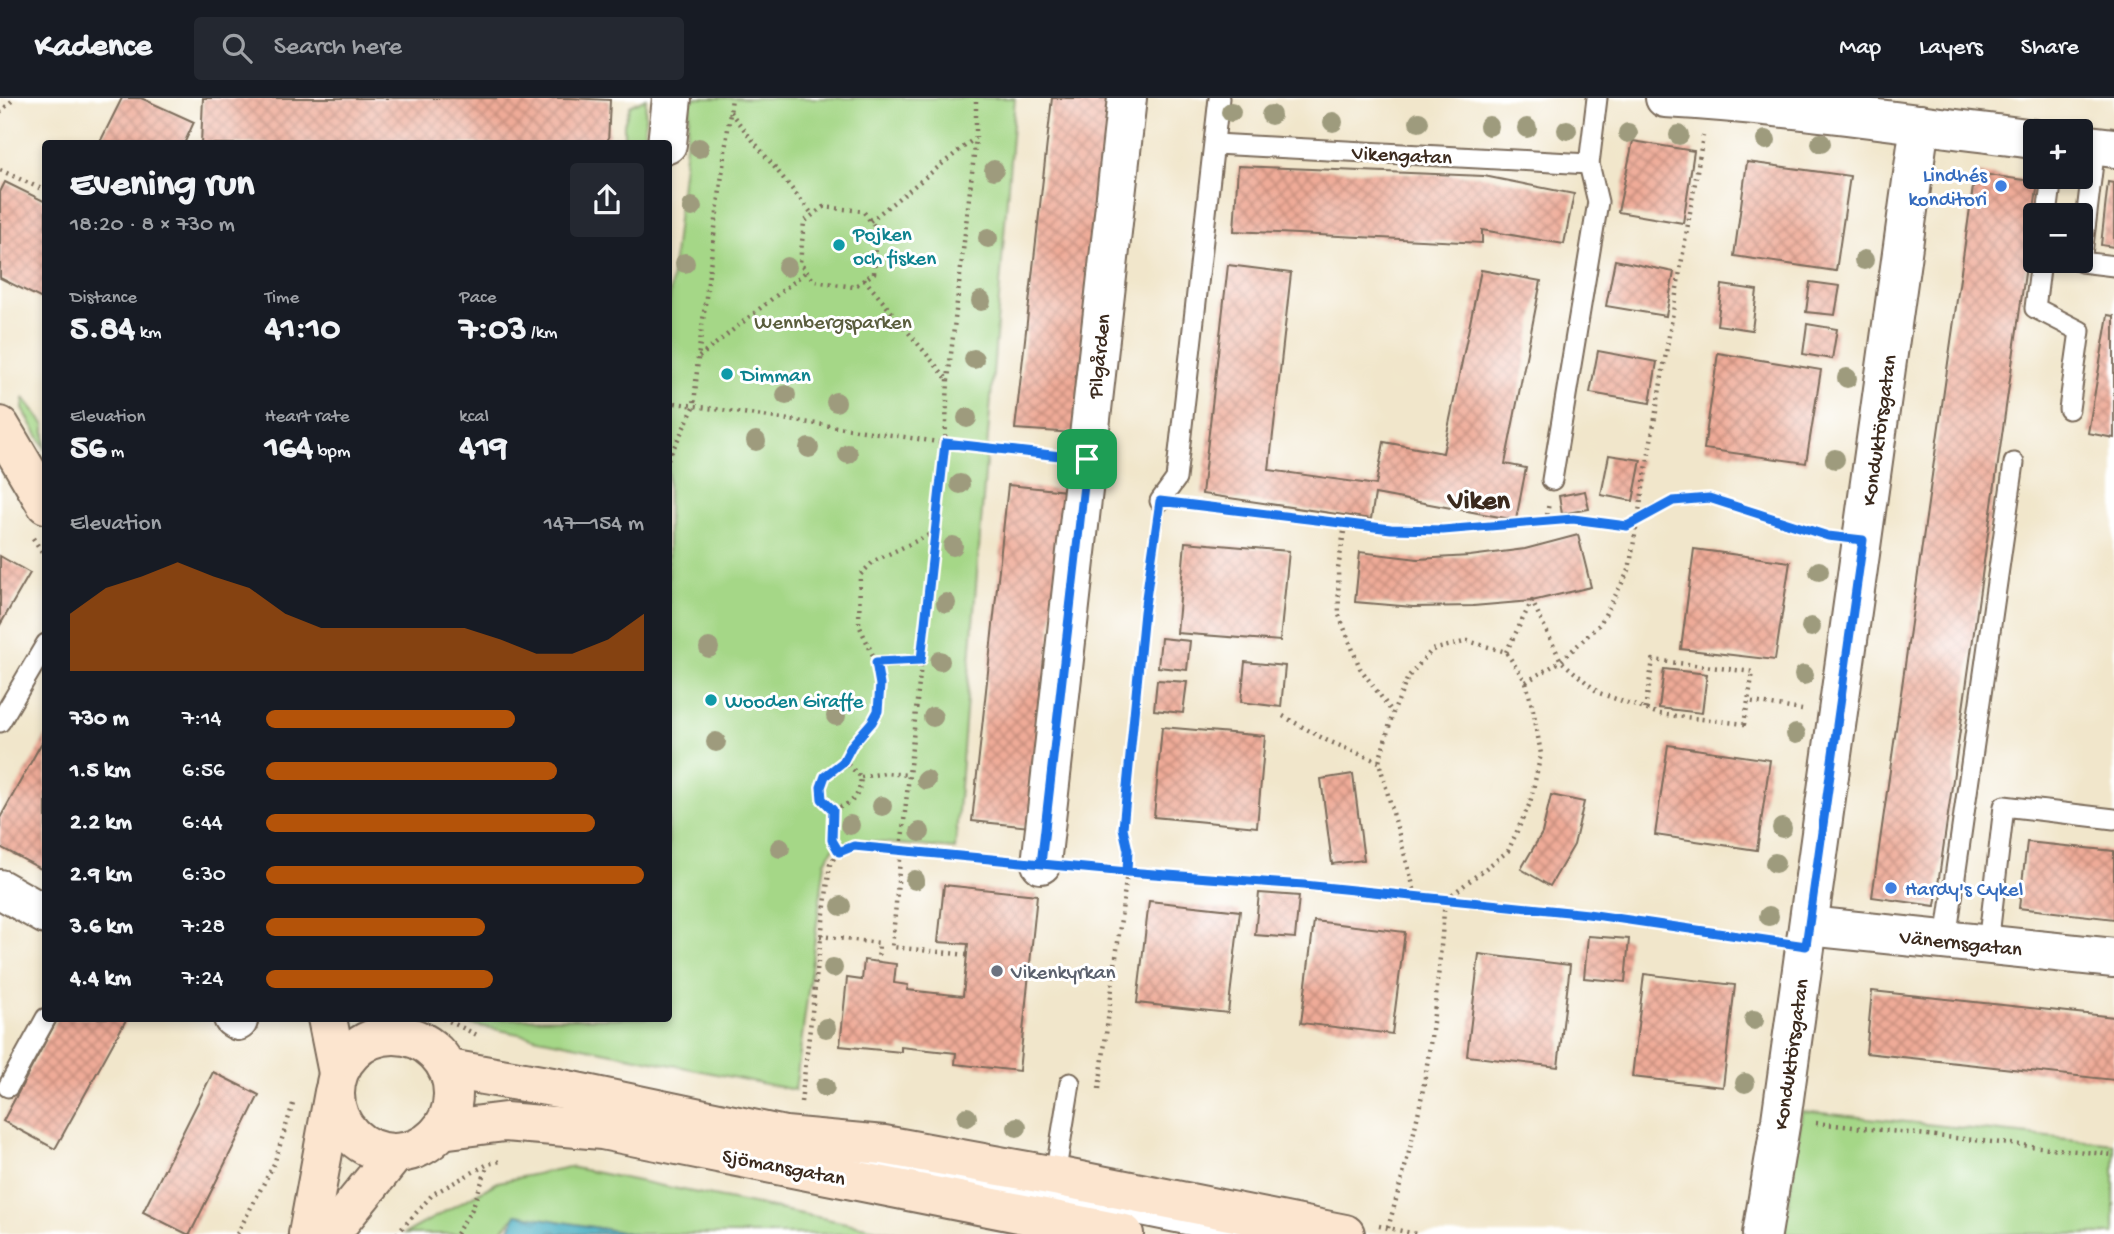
<!DOCTYPE html>
<meta charset="utf-8">
<style>
:root{--surface:#171b24;--page:#242831;--text:#f1f3f6;--muted:#9ea1a6;--line:#363941;--accent:#b45309}
body{margin:0;font-family:"Gochi Hand",sans-serif;background:var(--page);color:var(--text);height:100vh;display:flex;flex-direction:column;font-size:26px;white-space:nowrap}
*{box-sizing:border-box;margin:0}
p{font-size:23px;color:var(--muted)}
.icon{flex:none;width:38px;height:38px;fill:none;stroke:currentColor;stroke-width:2;stroke-linecap:round;stroke-linejoin:round}
.map{position:relative;flex:1;overflow:hidden}
.side{position:absolute;left:42px;top:42px;width:630px;height:882px;display:flex;flex-direction:column;background:var(--surface);border-radius:7px;box-shadow:0 4px 10px #0003}
.side>*{flex:none}
.buttons{position:absolute;left:2023px;top:21px;display:grid;gap:14px}
.buttons a{display:grid;place-items:center;width:70px;height:70px;border-radius:7px;background:var(--surface);box-shadow:0 4px 10px #0003;font-size:35px}
.pin{position:absolute;display:grid;place-items:center;width:60px;height:60px;color:#fff;margin:-30px;border-radius:14px;box-shadow:0 4px 10px #0006}
.round{display:grid;place-items:center;flex:none;width:74px;height:74px;border-radius:7px;background:var(--page)}
.headline{display:flex;align-items:center;justify-content:space-between;height:119px;padding:0 28px}
h1{font-size:38px;font-weight:700;line-height:52px}
.metrics{display:grid;grid-template-columns:repeat(3,1fr);gap:10px;height:119px;padding:7px 28px}
.metrics div{display:grid;align-content:center}
.metrics b{font-size:35px;font-weight:700}
.metrics small{font-size:19px;font-weight:400}
.metrics p{font-size:19px}
.chart{height:196px;padding:14px 28px}
.chart p{display:flex;justify-content:space-between}
.chart svg{width:100%;height:126px;margin-top:7px;fill:var(--accent);opacity:.7}
ul{padding:0 28px;list-style:none;font-size:23px}
li{display:grid;grid-template-columns:112px 84px 1fr;align-items:center;height:52px}
li i{height:18px;border-radius:9px;background:var(--accent)}
header{display:flex;align-items:center;gap:42px;box-sizing:border-box;height:98px;padding:0 35px;background:var(--surface);border-bottom:2px solid var(--line)}
header strong{font-size:33px}
nav{display:flex;gap:38px;margin-inline-start:auto;font-size:24px}
.search{width:490px;height:63px;background:var(--page);display:flex;align-items:center;gap:18px;box-sizing:border-box;padding:0 24px;border-radius:7px;color:var(--muted);font-size:26px}
.map>svg:first-child{display:block}
.green{fill:#a5d787;stroke:#708052;stroke-width:2}
.water{fill:url(#water-ripples);stroke:#3d6a6e;stroke-width:2}
.building{fill:url(#building-cross-hatch)}
.lines{fill:none;stroke-linecap:round;stroke-linejoin:round}
.lane-casing{stroke:#7b6c5b;stroke-width:23}
.street-casing{stroke:#7b6c5b;stroke-width:42}
.secondary-casing{stroke:#7b6c5b;stroke-width:42}
.path{stroke:#7b6c5b;stroke-width:4.5;stroke-dasharray:2 5;stroke-linecap:butt}
.lane{stroke:#fff;stroke-width:19}
.street{stroke:#fff;stroke-width:38}
.secondary{stroke:#fce5cf;stroke-width:38}
.tree{fill:#9e9b7d}
.route-casing{stroke:#fff;stroke-width:14}
.route{stroke:#1a73e8;stroke-width:9}
.shop-dot{fill:#3f7fe0;stroke:#fff;stroke-width:2.5}
.culture-dot{fill:#0f9aa8;stroke:#fff;stroke-width:2.5}
.worship-dot{fill:#6b7280;stroke:#fff;stroke-width:2.5}
.labels{text-anchor:middle;stroke-width:6;stroke-linejoin:round;paint-order:stroke}
.street-label{font-size:21px;fill:#3b2a1e;stroke:#fff}
.shop-label{font-size:21px;fill:#366cbe;stroke:#fff;text-anchor:end}
.culture-label{font-size:21px;fill:#0d838f;stroke:#fff;text-anchor:start}
.park-label{font-size:21px;fill:#5b5e3e;stroke:#fff}
.worship-label{font-size:21px;fill:#5b616d;stroke:#fff;text-anchor:start}
.district-label{font-size:28px;font-weight:bold;fill:#3b2a1e;stroke:#fff}
</style>
<header>
<strong>Kadence</strong>
<div class="search"><svg class="icon" aria-label="search" viewBox="0 0 24 24"><circle cx="10" cy="10" r="6"/><path d="M15 15l6 6"/></svg>Search here</div>
<nav><a>Map</a><a>Layers</a><a>Share</a></nav>
</header>
<div class="map">
<svg width="2114" height="1136" viewBox="0 0 2114 1136">
<defs>
<pattern id="water-ripples" width="26" height="14" patternUnits="userSpaceOnUse" patternTransform="scale(1.75)"><rect width="26" height="14" fill="#3faabe"/><path d="M2 4q2-2 4 0t4 0M15 11q2-2 4 0t4 0" fill="none" stroke="#368b9a"/></pattern>
<pattern id="building-cross-hatch" width="8" height="8" patternUnits="userSpaceOnUse" patternTransform="scale(1.75)"><rect width="8" height="8" fill="#efab98"/><path d="M0 0l8 8M0 8l8-8" fill="none" stroke="#c38b7b"/></pattern>
</defs>
<rect width="100%" height="100%" fill="#fff"/>
<filter id="ink" filterUnits="userSpaceOnUse"><feTurbulence type="fractalNoise" baseFrequency=".0143" numOctaves="2"/><feDisplacementMap in="SourceGraphic" scale="14" xChannelSelector="R" yChannelSelector="G"/><feConvolveMatrix kernelMatrix="1 2 1 2 8 2 1 2 1" color-interpolation-filters="sRGB"/></filter>
<filter id="wash" filterUnits="userSpaceOnUse"><feTurbulence type="fractalNoise" baseFrequency=".00686" numOctaves="4" result="noise"/><feDisplacementMap in="SourceGraphic" scale="28" xChannelSelector="R" yChannelSelector="G"/><feGaussianBlur stdDeviation="1.57" result="paint"/><feColorMatrix in="noise" values="0 0 0 0 0 0 0 0 0 0 0 0 0 0 0 0 0 1.4 0 .05"/><feComposite in="paint" operator="in"/></filter>
<g filter="url(#wash)">
<rect width="100%" height="100%" fill="#f1e6cb"/>
<!-- green -->
<g class="green">
<polygon points="646,0 644,45 624,45 624,26 630,8"/>
<polygon points="691,0 1015,0 955,751 853,742 834,749 825,764 795,992 445,921 668,920 668,214"/>
<polygon points="24,300 45,327 45,350 23,311"/>
<polygon points="1802,1013 2114,1046 2114,1136 1784,1136"/>
<polygon points="569,1069 901,1136 634,1136 517,1116 498,1136 404,1136 498,1084"/>
</g>
<!-- water -->
<polygon class="water" points="516,1116 517,1116 634,1136 508,1136"/>
<g id="blocks">
<!-- building -->
<g class="building">
<polygon points="122,0 141,0 194,24 184,46 99,46"/>
<polygon points="203,0 569,0 610,2 608,46 201,46"/>
<polygon points="1052,0 1110,0 1075,335 1015,331"/>
<polygon points="1633,43 1694,53 1683,125 1618,114"/>
<polygon points="1747,64 1850,78 1836,173 1734,158"/>
<polygon points="1238,68 1484,78 1574,96 1564,146 1482,132 1482,145 1234,133"/>
<polygon points="1975,75 2038,84 1935,808 1872,799"/>
<polygon points="5,84 46,104 46,203 0,180 0,94"/>
<polygon points="2108,84 2114,85 2114,149 2101,147"/>
<polygon points="1615,162 1674,174 1666,218 1606,208"/>
<polygon points="1228,167 1291,175 1269,372 1376,387 1384,344 1443,355 1481,172 1541,183 1505,366 1526,370 1516,422 1375,396 1371,421 1202,396"/>
<polygon points="1810,184 1840,188 1835,217 1806,214"/>
<polygon points="1722,187 1757,192 1752,232 1717,227"/>
<polygon points="2108,217 2114,218 2114,340 2088,335"/>
<polygon points="1807,226 1837,231 1832,261 1803,256"/>
<polygon points="1598,253 1657,264 1650,305 1590,295"/>
<polygon points="1718,255 1821,272 1806,365 1704,351"/>
<polygon points="1609,357 1641,362 1633,403 1601,397"/>
<polygon points="1008,387 1066,393 1030,729 972,723"/>
<polygon points="1585,393 1589,411 1562,416 1559,398"/>
<polygon points="1578,437 1591,489 1532,503 1473,508 1413,509 1355,504 1360,454 1418,461 1470,458 1525,451"/>
<polygon points="1185,444 1289,453 1280,543 1177,535"/>
<polygon points="1694,451 1790,464 1775,562 1681,551"/>
<polygon points="0,458 30,475 0,527"/>
<polygon points="1161,540 1190,543 1187,572 1158,569"/>
<polygon points="1245,564 1285,568 1281,609 1241,604"/>
<polygon points="1664,571 1707,576 1702,615 1659,610"/>
<polygon points="1157,582 1187,584 1183,615 1154,612"/>
<polygon points="1162,629 1265,638 1257,729 1154,719"/>
<polygon points="46,637 46,764 41,771 0,749 0,720"/>
<polygon points="1668,647 1770,662 1757,752 1655,737"/>
<polygon points="1353,676 1364,762 1332,766 1321,681"/>
<polygon points="1551,697 1584,704 1574,747 1550,788 1521,771 1542,735"/>
<polygon points="2027,744 2114,753 2114,821 2019,810"/>
<polygon points="944,787 1037,797 1019,973 955,966 956,955 901,949 901,954 840,948 847,880 862,882 864,862 896,866 894,885 908,887 907,892 963,898 968,846 938,844"/>
<polygon points="1259,795 1299,798 1295,840 1255,837"/>
<polygon points="1149,803 1240,813 1228,915 1137,905"/>
<polygon points="1314,823 1405,834 1392,936 1301,925"/>
<polygon points="1588,838 1629,841 1625,884 1584,880"/>
<polygon points="1479,856 1570,867 1558,969 1467,958"/>
<polygon points="1644,876 1735,887 1723,989 1632,979"/>
<polygon points="1872,893 2114,919 2114,982 1866,955"/>
<polygon points="58,920 127,920 55,1051 3,1023"/>
<polygon points="213,974 259,997 190,1136 187,1136 143,1114"/>
</g>
</g>
</g>
<g filter="url(#ink)">
<use href="#blocks" fill-opacity="0" stroke="#7b6c5b" stroke-width="2"/>
<g class="lines">
<defs>
<g id="lane">
<polyline points="1215,46 1589,66"/>
<polyline points="2095,48 2081,164 2114,168"/>
<polyline points="2047,117 2052,79"/>
<polyline points="2041,163 2035,210 2080,233 2069,311"/>
<polyline points="1552,382 1598,104 1589,66 1597,0"/>
<polyline points="1160,403 1176,381 1219,0"/>
<polyline points="0,624 46,546"/>
<polyline points="1946,842 2014,365"/>
<polyline points="1988,847 2004,708 2114,721"/>
<polyline points="8,989 46,920"/>
<polyline points="846,1058 882,1069 1039,1097 1233,1136"/>
<polyline points="1055,1078 1070,985"/>
</g>
<g id="street">
<path d="M1665,0C1789,7 1912,26 2035,41"/>
<polyline points="667,46 672,0"/>
<polyline points="2081,46 2114,50"/>
<polyline points="1041,766 1127,0"/>
<polyline points="0,791 46,817"/>
<polyline points="1809,828 2114,860"/>
<polyline points="233,920 238,923"/>
<polyline points="1762,1136 1781,1022 1920,26"/>
</g>
<g id="secondary">
<polyline points="0,328 46,406"/>
<polyline points="327,920 338,975"/>
<circle cx="394" cy="996" r="59"/>
<polyline points="449,971 558,990 785,1038 884,1047 1055,1078 1345,1136"/>
<polyline points="441,1032 505,1024 602,1032 1124,1136"/>
<polyline points="308,1136 334,994"/>
<polyline points="330,1136 394,1057"/>
</g>
</defs>
<!-- lane casing -->
<use href="#lane" class="lane-casing"/>
<!-- street casing -->
<use href="#street" class="street-casing"/>
<!-- secondary casing -->
<use href="#secondary" class="secondary-casing"/>
<!-- path -->
<g class="path">
<polyline points="0,14 15,0"/>
<polyline points="730,14 813,117"/>
<polyline points="0,72 46,93"/>
<polygon points="823,109 863,113 877,132 874,175 854,189 814,183 800,165 804,124"/>
<polyline points="870,123 975,40"/>
<polyline points="864,181 948,282"/>
<polyline points="699,259 807,173"/>
<polyline points="668,304 945,345 1051,357"/>
<polyline points="668,361 694,309 698,260 732,0"/>
<polyline points="1189,407 1391,431 1443,432 1573,421 1627,428 1673,403 1709,400 1827,438"/>
<polyline points="1546,424 1549,404"/>
<polyline points="1345,427 1338,471 1339,517 1360,570 1393,615"/>
<polyline points="33,440 46,460"/>
<polyline points="1506,554 1532,503 1561,563 1599,595 1659,616 1744,626 1748,603 1802,612"/>
<polyline points="876,564 921,562"/>
<polyline points="1526,584 1561,563 1600,526 1629,472 1703,38"/>
<polyline points="1645,611 1653,562 1753,574 1748,603"/>
<polyline points="1283,618 1326,642 1379,664"/>
<polyline points="861,679 885,675 908,677"/>
<path d="M833,712C853,704 859,701 861,679L844,663"/>
<polyline points="839,753 832,742 833,712 823,701 821,689 825,678 844,663 852,647 872,624 878,613 880,587 876,564 859,527 860,477 874,463 935,434"/>
<polyline points="1075,770 1304,787 1588,816 1773,843"/>
<polyline points="820,838 879,845 878,864"/>
<polyline points="967,857 892,849 901,751 945,345 948,282 976,40 976,0"/>
<polyline points="443,920 477,937"/>
<polyline points="1099,991 1127,774 1128,753 1123,730 1144,514 1157,428"/>
<polyline points="801,1004 830,766 839,753 854,748 1007,763"/>
<polyline points="1816,1025 2114,1057"/>
<polyline points="1379,1128 1416,1136"/>
<path d="M1388,1130C1402,1080 1417,1030 1425,979C1435,920 1440,861 1445,802L1508,753L1530,705L1541,656L1534,616L1526,584L1506,554L1468,543L1432,552L1408,579L1393,615L1379,664L1416,798"/>
<polyline points="237,1136 274,1066 293,1006"/>
<polyline points="397,1136 433,1096 488,1066 501,1063"/>
<polyline points="456,1136 472,1111 488,1067"/>
</g>
<!-- lane -->
<use href="#lane" class="lane"/>
<!-- street -->
<use href="#street" class="street"/>
<!-- secondary -->
<use href="#secondary" class="secondary"/>
</g>
<!-- trees -->
<g class="tree">
<circle cx="1231" cy="14" r="10"/>
<circle cx="1271" cy="17" r="10"/>
<circle cx="1333" cy="24" r="10"/>
<circle cx="1419" cy="24" r="10"/>
<circle cx="1489" cy="28" r="10"/>
<circle cx="1527" cy="30" r="10"/>
<circle cx="1567" cy="32" r="10"/>
<circle cx="1628" cy="35" r="10"/>
<circle cx="1679" cy="37" r="10"/>
<circle cx="1766" cy="42" r="10"/>
<circle cx="1821" cy="45" r="10"/>
<circle cx="699" cy="50" r="10"/>
<circle cx="994" cy="72" r="10"/>
<circle cx="692" cy="109" r="10"/>
<circle cx="988" cy="140" r="10"/>
<circle cx="1864" cy="162" r="10"/>
<circle cx="685" cy="165" r="10"/>
<circle cx="787" cy="169" r="10"/>
<circle cx="981" cy="203" r="10"/>
<circle cx="974" cy="261" r="10"/>
<circle cx="1847" cy="280" r="10"/>
<circle cx="786" cy="297" r="10"/>
<circle cx="836" cy="304" r="10"/>
<circle cx="967" cy="320" r="10"/>
<circle cx="756" cy="343" r="10"/>
<circle cx="809" cy="350" r="10"/>
<circle cx="848" cy="356" r="10"/>
<circle cx="1835" cy="361" r="10"/>
<circle cx="960" cy="386" r="10"/>
<circle cx="953" cy="448" r="10"/>
<circle cx="1819" cy="473" r="10"/>
<circle cx="946" cy="505" r="10"/>
<circle cx="1811" cy="529" r="10"/>
<circle cx="709" cy="550" r="10"/>
<circle cx="940" cy="563" r="10"/>
<circle cx="1804" cy="577" r="10"/>
<circle cx="836" cy="618" r="10"/>
<circle cx="933" cy="619" r="10"/>
<circle cx="1796" cy="636" r="10"/>
<circle cx="716" cy="644" r="10"/>
<circle cx="926" cy="682" r="10"/>
<circle cx="882" cy="708" r="10"/>
<circle cx="850" cy="727" r="10"/>
<circle cx="1782" cy="730" r="10"/>
<circle cx="920" cy="734" r="10"/>
<circle cx="780" cy="750" r="10"/>
<circle cx="1775" cy="765" r="10"/>
<circle cx="915" cy="782" r="10"/>
<circle cx="841" cy="808" r="10"/>
<circle cx="1769" cy="818" r="10"/>
<circle cx="833" cy="870" r="10"/>
<circle cx="1754" cy="922" r="10"/>
<circle cx="826" cy="930" r="10"/>
<circle cx="1745" cy="985" r="10"/>
<circle cx="825" cy="989" r="10"/>
<circle cx="967" cy="1019" r="10"/>
<circle cx="1017" cy="1029" r="10"/>
</g>
</g>
<g class="lines" filter="url(#ink)">
<defs>
<polyline id="route" points="1087,361 945,345 921,562 876,564 880,587 878,613 872,624 852,647 843,664 825,678 821,689 822,701 833,712 832,742 839,754 854,748 1127,774 1304,787 1588,816 1806,848 1863,442 1828,438 1709,400 1673,403 1627,428 1573,421 1443,432 1391,431 1160,403 1144,514 1123,730 1128,752 1127,774 1041,766 1087,361"/>
</defs>
<!-- route casing -->
<use href="#route" class="route-casing"/>
<!-- route -->
<use href="#route" class="route"/>
</g>
<!-- markers -->
<g class="shop-dot">
<circle cx="2001" cy="88" r="7"/>
<circle cx="1891" cy="790" r="7"/>
</g>
<g class="culture-dot">
<circle cx="839" cy="147" r="7"/>
<circle cx="727" cy="276" r="7"/>
<circle cx="711" cy="602" r="7"/>
</g>
<circle class="worship-dot" cx="997" cy="873" r="7"/>
<g class="labels">
<!-- street labels -->
<g class="street-label">
<text transform="translate(1402 56) rotate(3)" y="7">Vikengatan</text>
<text transform="translate(1098 258) rotate(-84)" y="7">Pilgården</text>
<text transform="translate(1878 332) rotate(-82)" y="7">Konduktörsgatan</text>
<text transform="translate(1961 844) rotate(6)" y="7">Vänernsgatan</text>
<text transform="translate(1790 956) rotate(-82)" y="7">Konduktörsgatan</text>
<text transform="translate(784 1068) rotate(11)" y="7">Sjömansgatan</text>
</g>
<!-- shop labels -->
<g class="shop-label">
<text x="1987" y="83">Lindhés<tspan x="1987" dy="24">konditori</tspan></text>
<text x="1905" y="797" text-anchor="start">Hardy's Cykel</text>
</g>
<!-- culture labels -->
<g class="culture-label">
<text x="853" y="142">Pojken<tspan x="853" dy="24">och fisken</tspan></text>
<text x="741" y="283">Dimman</text>
<text x="725" y="609">Wooden Giraffe</text>
</g>
<!-- park labels -->
<g class="park-label">
<text x="833" y="230">Wennbergsparken</text>
</g>
<!-- worship labels -->
<g class="worship-label">
<text x="1011" y="880">Vikenkyrkan</text>
</g>
<!-- district labels -->
<g class="district-label">
<text x="1479" y="410">Viken</text>
</g>
</g>
</svg>
<div class="buttons">
<a>+</a>
<a>−</a>
</div>
<div class="pin" style="left:1087px;top:361px;background:#1e9e55"><svg class="icon" aria-label="arrive" viewBox="0 0 24 24"><path d="M6 21V4h12l-3 4 3 4H6"/></svg></div>
<section class="side">
<div class="headline"><div><h1>Evening run</h1><p>18:20 · 8 × 730 m</p></div><a class="round"><svg class="icon" aria-label="share" viewBox="0 0 24 24"><path d="M12 15V3M7 8l5-5 5 5M5 13v7h14v-7"/></svg></a></div>
<div class="metrics">
<div><p>Distance</p><b>5.84<small> km</small></b></div>
<div><p>Time</p><b>41:10</b></div>
<div><p>Pace</p><b>7:03<small> /km</small></b></div>
</div>
<div class="metrics">
<div><p>Elevation</p><b>56<small> m</small></b></div>
<div><p>Heart rate</p><b>164<small> bpm</small></b></div>
<div><p>kcal</p><b>419</b></div>
</div>
<div class="chart"><p><span>Elevation</span>147–154 m</p>
<svg viewBox="0 0 160 44" preserveAspectRatio="none"><path d="M0 44V24L10 15L20 11L30 6L40 11L50 15L60 24L70 29L80 29L90 29L100 29L110 29L120 33L130 38L140 38L150 33L160 24V44z"/></svg>
</div>
<ul>
<li><b>730 m</b>7:14<i style="width:66%"></i></li>
<li><b>1.5 km</b>6:56<i style="width:77%"></i></li>
<li><b>2.2 km</b>6:44<i style="width:87%"></i></li>
<li><b>2.9 km</b>6:30<i style="width:100%"></i></li>
<li><b>3.6 km</b>7:28<i style="width:58%"></i></li>
<li><b>4.4 km</b>7:24<i style="width:60%"></i></li>
</ul>
</section>
</div>
